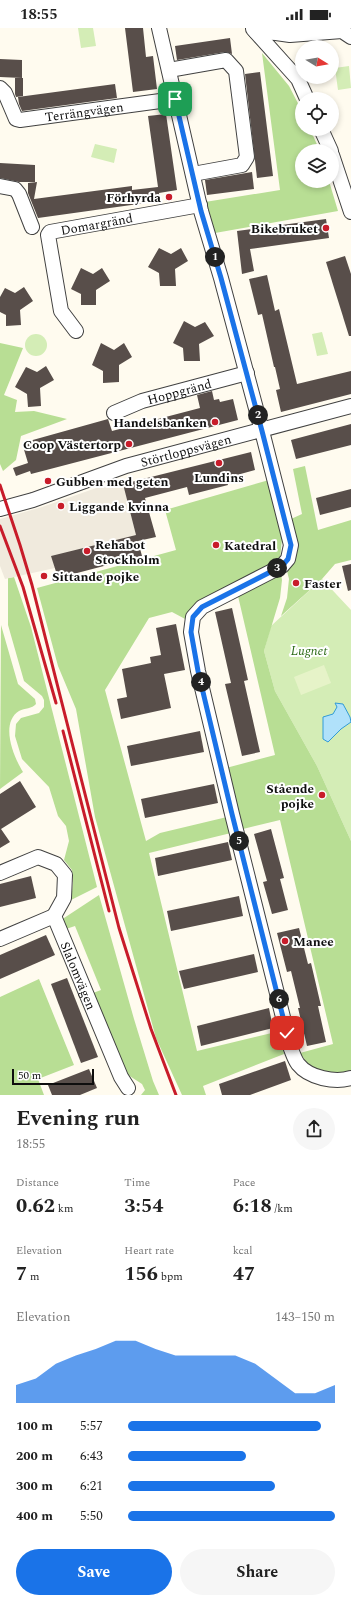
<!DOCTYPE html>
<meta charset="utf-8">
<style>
:root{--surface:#fff;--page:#f6f6f6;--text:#222;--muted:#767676;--accent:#1a73e8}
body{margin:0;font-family:Spectral,serif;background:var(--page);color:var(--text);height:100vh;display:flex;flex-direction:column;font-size:15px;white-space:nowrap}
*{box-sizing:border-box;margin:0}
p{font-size:13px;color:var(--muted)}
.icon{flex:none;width:22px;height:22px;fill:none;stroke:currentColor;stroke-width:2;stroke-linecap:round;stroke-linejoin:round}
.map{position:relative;height:1067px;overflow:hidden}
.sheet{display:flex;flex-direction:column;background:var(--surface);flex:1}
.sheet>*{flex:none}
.needle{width:26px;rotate:101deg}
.controls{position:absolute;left:295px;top:12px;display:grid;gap:8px}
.controls a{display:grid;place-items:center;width:44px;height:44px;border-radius:50%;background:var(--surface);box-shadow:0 2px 6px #0003;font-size:20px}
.scale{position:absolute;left:12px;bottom:10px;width:82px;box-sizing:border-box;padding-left:4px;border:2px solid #0e0e0e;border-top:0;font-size:11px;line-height:14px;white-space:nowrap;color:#0e0e0e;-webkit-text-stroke:3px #fff;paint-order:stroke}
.pin{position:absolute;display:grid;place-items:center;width:34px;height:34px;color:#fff;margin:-17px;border-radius:8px;box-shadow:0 2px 6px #0006}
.km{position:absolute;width:20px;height:20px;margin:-10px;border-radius:50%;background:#222;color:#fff;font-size:11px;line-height:20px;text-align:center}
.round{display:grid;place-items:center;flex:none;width:42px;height:42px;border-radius:21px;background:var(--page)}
.headline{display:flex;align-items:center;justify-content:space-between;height:68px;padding:0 16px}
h1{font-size:22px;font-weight:700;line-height:30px}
.metrics{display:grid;grid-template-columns:repeat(3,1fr);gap:6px;height:68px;padding:4px 16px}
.metrics div{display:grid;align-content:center}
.metrics b{font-size:20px;font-weight:700}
.metrics small{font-size:11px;font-weight:400}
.metrics p{font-size:11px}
.chart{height:112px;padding:8px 16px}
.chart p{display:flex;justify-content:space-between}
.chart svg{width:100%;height:72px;margin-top:4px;fill:var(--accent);opacity:.7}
.primary-button{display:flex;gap:8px;margin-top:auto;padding:8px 16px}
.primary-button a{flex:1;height:46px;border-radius:24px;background:var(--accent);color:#fff;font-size:16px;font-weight:700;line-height:46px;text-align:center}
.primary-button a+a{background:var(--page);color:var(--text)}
ul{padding:0 16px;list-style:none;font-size:13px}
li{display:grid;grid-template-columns:64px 48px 1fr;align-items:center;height:30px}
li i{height:10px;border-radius:5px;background:var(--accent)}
.status{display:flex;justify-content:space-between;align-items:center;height:28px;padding:0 20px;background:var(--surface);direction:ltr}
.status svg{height:11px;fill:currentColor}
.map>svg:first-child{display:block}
.green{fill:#d4edb6}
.forest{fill:#b8de94}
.pitch{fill:#e6f3c8}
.plaza{fill:#f0eadd}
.water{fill:#b0e1fa;stroke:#319bd7}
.building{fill:#584e4a}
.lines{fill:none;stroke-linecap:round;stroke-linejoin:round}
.minor-casing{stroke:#414141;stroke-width:16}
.minor{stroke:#fff;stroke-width:14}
.rail{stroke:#c81c2a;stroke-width:3}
.route-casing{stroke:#fff;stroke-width:8}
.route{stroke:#1a73e8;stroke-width:5}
.poi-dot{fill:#c81c2a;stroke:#fff;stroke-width:1.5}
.labels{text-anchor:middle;stroke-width:4;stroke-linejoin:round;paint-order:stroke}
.street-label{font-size:13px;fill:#0e0e0e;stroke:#fff}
.poi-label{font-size:13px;font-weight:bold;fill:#0e0e0e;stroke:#fff;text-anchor:start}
.park-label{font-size:13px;font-style:italic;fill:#2d6b19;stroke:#fff}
</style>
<div class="status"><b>18:55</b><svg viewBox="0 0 49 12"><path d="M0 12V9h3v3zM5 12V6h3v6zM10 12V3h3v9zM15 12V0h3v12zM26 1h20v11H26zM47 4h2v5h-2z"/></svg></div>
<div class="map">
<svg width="351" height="1067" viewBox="0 0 351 1067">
<rect width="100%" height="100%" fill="#fffbef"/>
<!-- green -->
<g class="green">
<polygon points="78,0 93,0 96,18 81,20"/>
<polygon points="349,38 351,60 338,62 335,40"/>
<polygon points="95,116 117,121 114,135 91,129"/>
<polygon points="322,304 328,326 317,328 312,306"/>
<circle cx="36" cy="317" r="11"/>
<polygon points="322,551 351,582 351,813 317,738 275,663 264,623 271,598"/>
</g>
<!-- forest -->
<g class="forest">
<polygon points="262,25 289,58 302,83 302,101 310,101 320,123 302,123 302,153 329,153 338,183 215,205 205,174 280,162"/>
<polygon points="0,315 23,320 4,367 17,372 15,384 34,383 67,391 21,408 16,432 3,443 0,436"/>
<polygon points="305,438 318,502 351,492 351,532 335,536 322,551 281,588 287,570 289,551 286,539 291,491 302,486 293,441"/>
<polygon points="269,452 282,511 280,531 197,577 187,592 172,584 149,590 105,662 146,813 160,805 227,789 231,805 149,825 197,1023 280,1003 284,1026 203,1058 206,1067 182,1067 156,1010 95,789 76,681 58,638 37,560 176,522 165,482"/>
<polygon points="281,546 282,552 280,570 264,623 275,663 317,738 351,813 351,1044 336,1047 310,1039 300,1025 333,1016 280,792 243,801 226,740 275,727 238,568"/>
<polygon points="14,549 31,599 97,859 71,872 73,855 72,842 64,832 69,813 66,798 58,788 49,759 22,731 15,708 16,696 21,690 39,685 44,679 44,672 42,668 24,653 8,597 8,550"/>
<path d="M1,597L18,656L35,671L36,676C32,681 25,680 19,683C0,695 13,728 23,744L0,761Z"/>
<polygon points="99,867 134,991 153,1053 159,1067 141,1067 145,1062 142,1056 125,1045 93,965 101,962 75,898 66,901 61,892"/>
<polygon points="39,951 74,1037 38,1051 44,1067 0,1067 0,969"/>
</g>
<!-- pitch -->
<polygon class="pitch" points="324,637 331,655 301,667 294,649"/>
<!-- plaza -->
<polygon class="plaza" points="122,451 136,507 52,528 55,540 5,551 0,538 0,491 42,479"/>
<!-- water -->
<polygon class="water" points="335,675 343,676 350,689 351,694 341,701 328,714 323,711 323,689 333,686 337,679"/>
<!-- building -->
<g class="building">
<polygon points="125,0 143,0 146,29 153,28 157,61 133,64"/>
<polygon points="230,10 232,26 225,24 177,32 175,18"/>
<polygon points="0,31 22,32 22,50 0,49"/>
<polygon points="260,44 273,148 257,150 245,46"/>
<polygon points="15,50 23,50 23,68 16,69 15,66"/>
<polygon points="115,56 117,70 22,83 19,76 18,69"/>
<polygon points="166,86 177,162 159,165 160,173 38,190 28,165 28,155 37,154 34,171 132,158 132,162 158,159 148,88"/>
<polygon points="0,135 35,137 35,154 19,154 0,150"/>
<polygon points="252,144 254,161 207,167 205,152"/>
<polygon points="326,191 329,210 250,221 254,243 242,246 237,203"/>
<polygon points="159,220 171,226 181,220 188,233 175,241 176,258 160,258 159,245 148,239"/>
<polygon points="345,228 351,246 351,308 349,308 326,234"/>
<polygon points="81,240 93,246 102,240 110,253 96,262 96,277 81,277 81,266 71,261"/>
<polygon points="267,247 275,283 279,281 297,356 351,343 351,366 281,384 276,362 280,361 275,339 274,339 262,286 258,287 249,251"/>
<polygon points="24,259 33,273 20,282 21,297 6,298 6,287 0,284 0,269 5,260 15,265"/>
<polygon points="184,293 195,299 205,294 214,308 199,316 200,333 184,333 183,320 173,315"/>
<polygon points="101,315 114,322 124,315 132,329 119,337 119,354 103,355 103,343 92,337"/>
<polygon points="46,338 54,352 40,360 41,378 28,379 27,366 15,359 26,339 37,344"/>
<polygon points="212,363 214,372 219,371 220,374 233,371 238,392 31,446 30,443 16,448 13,440 28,435 22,415 108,391 112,403 200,380 197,367"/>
<polygon points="351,396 351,417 296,431 291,412"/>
<polygon points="251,424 255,442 226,450 228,457 189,467 187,459 145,470 156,509 138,513 142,528 58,550 51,528 136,507 123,456"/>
<polygon points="351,461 351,479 320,487 316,470"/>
<polygon points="351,536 351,562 348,563 342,538"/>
<polygon points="232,580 248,652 244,653 260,724 242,728 225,656 231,655 215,584"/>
<polygon points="176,596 185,642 164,646 171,680 121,691 117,671 127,669 122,641 151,635 150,629 161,627 156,600"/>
<polygon points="200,703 204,724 131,738 127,718"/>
<polygon points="20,753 36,779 1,801 10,814 0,820 0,766"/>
<polygon points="214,756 218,775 145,790 141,771"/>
<polygon points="271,801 284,850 280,851 288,882 272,886 263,854 267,853 254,806"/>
<polygon points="228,814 232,832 158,848 155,830"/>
<polygon points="31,848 36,870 0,879 0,856"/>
<polygon points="239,868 243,888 171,903 167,883"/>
<polygon points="299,900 308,936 311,935 321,978 318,978 326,1014 307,1018 298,980 300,980 291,943 287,944 277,905"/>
<polygon points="46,907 55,927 0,951 0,927"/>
<polygon points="254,926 258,944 184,961 179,943"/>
<polygon points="67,950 98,1029 81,1035 51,956"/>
<polygon points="269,980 273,1000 201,1018 197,998"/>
<polygon points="285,1033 291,1052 250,1067 222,1067 219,1056"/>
<polygon points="89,1041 97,1060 80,1067 52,1067 48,1057"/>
</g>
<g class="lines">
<defs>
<g id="minor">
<path d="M159,0L201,183L221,250L262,403L291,517L288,531L282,538L202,579L193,589L191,604L198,643L232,786L291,1021C293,1026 295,1032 298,1036C309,1050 335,1055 351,1050"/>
<polyline points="256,0 256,4 276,5 290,7 342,3 351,9"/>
<polyline points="253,1 298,51 307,71"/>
<polyline points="169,42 226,32 236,43 247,129 242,137 193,146"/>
<path id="s1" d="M0,60L5,65L16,91L20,92L175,71"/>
<polyline points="321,101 331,123"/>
<polyline points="332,127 351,184"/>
<polyline points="0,158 15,161 19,166 32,199"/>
<path id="s2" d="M76,303L61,283L48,207L50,204L200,177"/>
<path id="s3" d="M114,385L142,373L247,345"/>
<path id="s4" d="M0,481L33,472L126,438L351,378"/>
<polyline points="0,845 38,829 56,836 65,847 64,870 54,888"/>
<path id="s5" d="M0,911L54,888L121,1049L128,1060"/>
</g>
</defs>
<!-- minor casing -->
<use href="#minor" class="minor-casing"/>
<!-- minor -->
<use href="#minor" class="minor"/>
<!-- rail -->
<g class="rail">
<polyline points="0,457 20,517 32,557 119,900 151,1001 176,1067"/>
<polyline points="0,498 23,559 56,675"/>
<polyline points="63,703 109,883"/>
</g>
</g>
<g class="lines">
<defs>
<polyline id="route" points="175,71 201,183 221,250 262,403 291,517 288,531 282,538 202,579 193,589 191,604 198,643 232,786 287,1005"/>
</defs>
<!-- route casing -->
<use href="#route" class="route-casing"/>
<!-- route -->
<use href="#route" class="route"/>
</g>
<!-- markers -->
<g class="poi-dot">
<circle cx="169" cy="169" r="4"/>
<circle cx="326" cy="200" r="4"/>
<circle cx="215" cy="394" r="4"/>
<circle cx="129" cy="416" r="4"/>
<circle cx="219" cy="435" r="4"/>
<circle cx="48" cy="453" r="4"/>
<circle cx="61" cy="478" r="4"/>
<circle cx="216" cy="517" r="4"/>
<circle cx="87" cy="523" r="4"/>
<circle cx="44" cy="548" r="4"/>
<circle cx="296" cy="555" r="4"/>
<circle cx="322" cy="767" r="4"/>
<circle cx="285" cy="913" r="4"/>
</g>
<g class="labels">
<!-- street labels -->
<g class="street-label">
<text dy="5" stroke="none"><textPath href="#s1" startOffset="104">Terrängvägen</textPath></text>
<text dy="5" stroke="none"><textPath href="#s2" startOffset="153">Domargränd</textPath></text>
<text dy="5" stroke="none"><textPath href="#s3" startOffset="69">Hoppgränd</textPath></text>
<text dy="5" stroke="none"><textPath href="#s4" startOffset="195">Störtloppsvägen</textPath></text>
<text dy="5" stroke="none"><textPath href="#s5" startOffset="123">Slalomvägen</textPath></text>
</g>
<!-- poi labels -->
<g class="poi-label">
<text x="161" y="174" text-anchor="end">Förhyrda</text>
<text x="318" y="205" text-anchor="end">Bikebruket</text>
<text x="207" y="399" text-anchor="end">Handelsbanken</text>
<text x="121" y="421" text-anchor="end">Coop Västertorp</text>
<text x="219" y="454" text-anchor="middle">Lundins</text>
<text x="56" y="458">Gubben med geten</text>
<text x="69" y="483">Liggande kvinna</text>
<text x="95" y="521">Rehabot<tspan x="95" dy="15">Stockholm</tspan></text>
<text x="224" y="522">Katedral</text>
<text x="52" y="553">Sittande pojke</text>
<text x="304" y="560">Faster</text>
<text x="314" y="765" text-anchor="end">Stående<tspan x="314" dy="15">pojke</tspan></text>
<text x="293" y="918">Manee</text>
</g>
<!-- park labels -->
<g class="park-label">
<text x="309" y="627">Lugnet</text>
</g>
</g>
</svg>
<div class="controls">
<a><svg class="needle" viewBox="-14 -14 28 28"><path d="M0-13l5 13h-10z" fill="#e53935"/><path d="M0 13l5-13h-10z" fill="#767676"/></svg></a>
<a><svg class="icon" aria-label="locate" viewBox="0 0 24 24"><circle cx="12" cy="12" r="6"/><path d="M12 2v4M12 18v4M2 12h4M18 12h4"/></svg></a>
<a><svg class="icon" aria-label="layers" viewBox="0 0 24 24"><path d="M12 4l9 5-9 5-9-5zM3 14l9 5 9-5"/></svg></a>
</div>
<div class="scale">50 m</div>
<div class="pin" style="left:175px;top:71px;background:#1e9e55"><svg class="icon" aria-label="arrive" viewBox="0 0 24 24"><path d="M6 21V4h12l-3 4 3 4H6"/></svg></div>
<div class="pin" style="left:287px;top:1005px;background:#d93025"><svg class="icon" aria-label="check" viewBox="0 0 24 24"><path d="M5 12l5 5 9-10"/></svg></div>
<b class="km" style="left:215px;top:229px">1</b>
<b class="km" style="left:258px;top:387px">2</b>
<b class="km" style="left:277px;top:540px">3</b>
<b class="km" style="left:201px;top:654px">4</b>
<b class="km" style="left:239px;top:813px">5</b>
<b class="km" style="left:279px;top:971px">6</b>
</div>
<section class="sheet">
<div class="headline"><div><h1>Evening run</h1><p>18:55</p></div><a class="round"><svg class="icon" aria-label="share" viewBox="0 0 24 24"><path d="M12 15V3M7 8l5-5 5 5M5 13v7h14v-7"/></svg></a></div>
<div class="metrics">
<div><p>Distance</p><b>0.62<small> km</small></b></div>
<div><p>Time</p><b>3:54</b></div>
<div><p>Pace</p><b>6:18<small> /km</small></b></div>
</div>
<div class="metrics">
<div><p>Elevation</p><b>7<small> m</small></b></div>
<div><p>Heart rate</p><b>156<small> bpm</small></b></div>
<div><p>kcal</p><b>47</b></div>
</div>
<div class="chart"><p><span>Elevation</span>143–150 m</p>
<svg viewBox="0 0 160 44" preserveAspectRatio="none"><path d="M0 44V33L10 29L20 20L30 15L40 11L50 6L60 6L70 11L80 15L90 15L100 15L110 15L120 20L130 29L140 38L150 38L160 33V44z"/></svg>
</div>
<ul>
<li><b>100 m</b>5:57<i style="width:93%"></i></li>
<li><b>200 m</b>6:43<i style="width:57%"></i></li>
<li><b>300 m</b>6:21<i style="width:71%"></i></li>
<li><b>400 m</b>5:50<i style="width:100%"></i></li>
</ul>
<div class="primary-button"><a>Save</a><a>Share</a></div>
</section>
